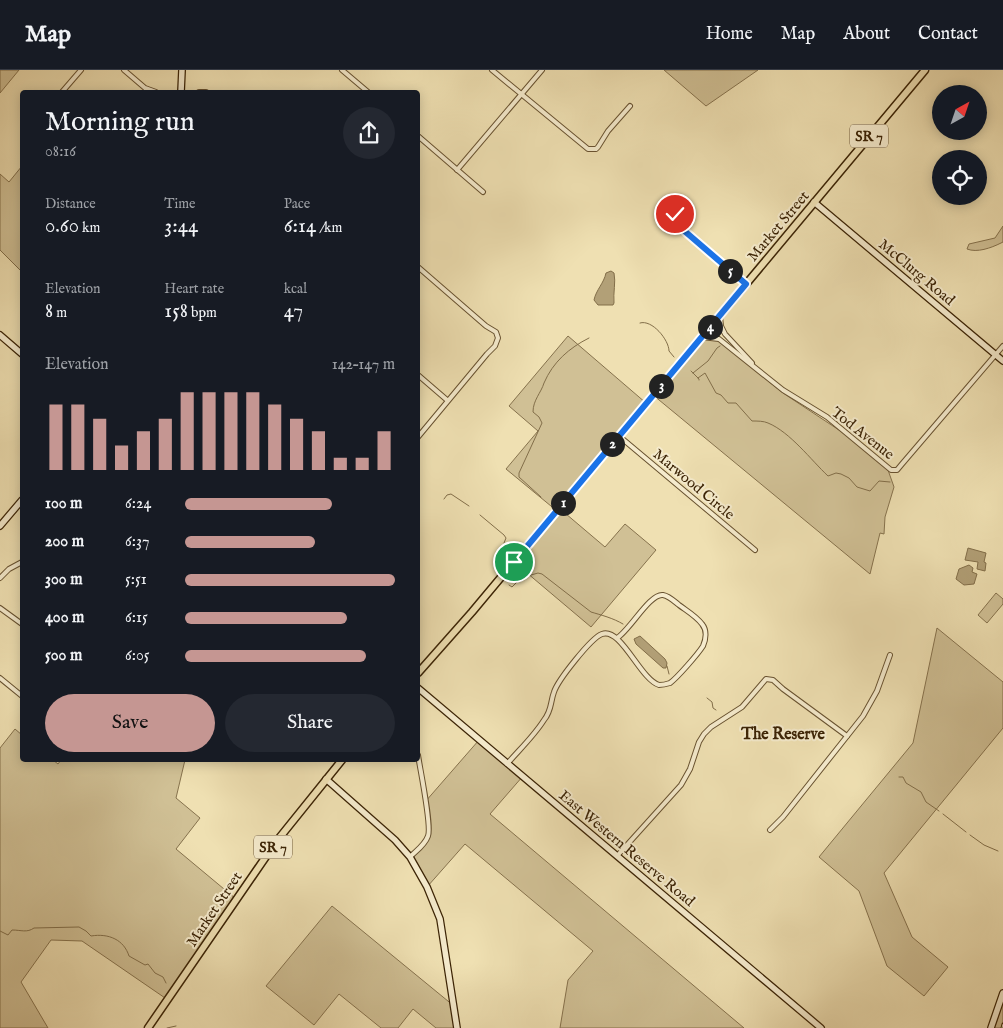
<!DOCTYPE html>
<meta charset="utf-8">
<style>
:root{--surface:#171b24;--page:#242831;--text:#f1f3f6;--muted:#9ea1a6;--line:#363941;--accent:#c59692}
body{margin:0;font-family:"IM FELL English",serif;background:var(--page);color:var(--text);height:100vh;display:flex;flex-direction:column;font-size:19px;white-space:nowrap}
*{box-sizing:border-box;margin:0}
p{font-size:16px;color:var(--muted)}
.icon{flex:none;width:28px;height:28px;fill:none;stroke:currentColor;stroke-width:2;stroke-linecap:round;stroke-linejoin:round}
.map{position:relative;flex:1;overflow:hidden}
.side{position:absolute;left:20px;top:20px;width:400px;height:672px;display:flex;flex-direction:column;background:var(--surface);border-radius:5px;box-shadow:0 2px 12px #0003}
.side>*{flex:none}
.needle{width:32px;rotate:40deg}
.buttons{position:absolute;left:932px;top:15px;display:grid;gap:10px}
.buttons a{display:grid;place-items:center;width:55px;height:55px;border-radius:50%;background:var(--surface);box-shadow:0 2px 12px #0003;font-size:25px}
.pin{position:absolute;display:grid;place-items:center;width:42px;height:42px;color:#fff;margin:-21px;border:2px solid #fff;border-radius:50%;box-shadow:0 1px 5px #0007}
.km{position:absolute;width:25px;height:25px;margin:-12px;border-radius:50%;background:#222;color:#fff;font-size:14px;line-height:25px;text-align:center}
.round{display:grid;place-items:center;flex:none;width:52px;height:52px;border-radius:26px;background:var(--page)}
.headline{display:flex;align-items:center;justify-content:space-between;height:85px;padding:0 25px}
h1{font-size:28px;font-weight:600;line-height:38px}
.figures{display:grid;grid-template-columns:repeat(3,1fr);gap:8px;height:85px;padding:5px 25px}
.figures div{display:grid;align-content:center}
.figures b{font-size:21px;font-weight:600}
.figures small{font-size:14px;font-weight:400}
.figures p{font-size:14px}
.chart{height:140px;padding:10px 25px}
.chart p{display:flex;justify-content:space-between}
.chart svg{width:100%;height:90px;margin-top:5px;stroke:var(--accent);stroke-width:6}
.cta{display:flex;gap:10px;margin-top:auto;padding:10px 25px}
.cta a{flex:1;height:58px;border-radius:30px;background:var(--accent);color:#111;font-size:20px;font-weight:600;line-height:58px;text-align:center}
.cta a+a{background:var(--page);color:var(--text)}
ul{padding:0 25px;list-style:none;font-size:16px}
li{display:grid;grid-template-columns:80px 60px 1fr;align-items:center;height:38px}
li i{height:12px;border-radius:6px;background:var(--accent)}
header{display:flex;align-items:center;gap:30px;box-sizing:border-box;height:70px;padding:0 25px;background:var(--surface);border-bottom:1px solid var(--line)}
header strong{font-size:24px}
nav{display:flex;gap:28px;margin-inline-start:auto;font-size:18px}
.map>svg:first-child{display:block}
.green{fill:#d0c095;stroke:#86724d}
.water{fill:#b2a077;stroke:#826e49}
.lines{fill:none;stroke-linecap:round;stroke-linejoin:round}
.stream{stroke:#826e49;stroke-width:1}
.street-casing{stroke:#685230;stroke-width:6}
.secondary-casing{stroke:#3b2305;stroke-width:8}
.primary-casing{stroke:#3b2305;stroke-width:9}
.street{stroke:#f5ebcd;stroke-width:4}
.secondary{stroke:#f5ebcd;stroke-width:5.5}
.primary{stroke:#efe0b2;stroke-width:6}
.rail-casing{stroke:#3b2305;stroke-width:3}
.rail{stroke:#f5ebcd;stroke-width:1;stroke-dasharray:4;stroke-linecap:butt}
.route-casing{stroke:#fff;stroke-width:10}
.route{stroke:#1a73e8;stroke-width:6}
.labels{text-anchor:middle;stroke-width:4;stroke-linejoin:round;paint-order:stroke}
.shield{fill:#f5ebcd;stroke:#735f41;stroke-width:1}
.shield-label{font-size:14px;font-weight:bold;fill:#3b2305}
.street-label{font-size:15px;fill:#3b2305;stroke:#f5ebcd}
.neighbourhood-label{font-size:16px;font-weight:bold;fill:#3b2305;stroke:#f5ebcd}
</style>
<header>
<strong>Map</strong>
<nav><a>Home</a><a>Map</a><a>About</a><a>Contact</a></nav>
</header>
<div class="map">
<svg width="1003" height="958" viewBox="0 0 1003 958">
<rect width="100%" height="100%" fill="#efe0b2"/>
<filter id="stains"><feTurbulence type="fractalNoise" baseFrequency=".004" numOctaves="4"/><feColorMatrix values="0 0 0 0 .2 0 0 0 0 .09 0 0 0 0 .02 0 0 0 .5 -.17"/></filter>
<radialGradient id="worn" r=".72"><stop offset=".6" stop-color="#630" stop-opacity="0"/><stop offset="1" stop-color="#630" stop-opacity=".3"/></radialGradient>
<!-- green -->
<g class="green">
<polygon points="0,0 19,0 0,23"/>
<polygon points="664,0 758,0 706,36"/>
<polygon points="22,96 22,202 0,180 0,104 9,112"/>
<path d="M1003,156V172L1001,173C991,178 977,183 967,179L969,174L995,168Z"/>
<polygon points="568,266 646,333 559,438 605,477 625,454 656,480 591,557 514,492 557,441 506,399 538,361 509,336"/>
<polygon points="702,267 719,271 783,323 845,364 888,400 894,417 885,447 884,464 880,463 870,504 653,325"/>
<polygon points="996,523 1003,529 1003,534 987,553 978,545"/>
<polygon points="937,558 1003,612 1003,658 884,803 912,867 948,897 924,926 887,896 859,821 819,787 913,673"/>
<polygon points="15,659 22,665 22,690 53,690 58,694 61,690 185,690 176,728 200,748 176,779 236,829 168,930 82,871 51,870 21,912 48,958 0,958 0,678"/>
<polygon points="479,670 523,706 490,744 744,958 560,958 568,910 593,881 465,774 427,817 410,787 428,766 425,732"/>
<polygon points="332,836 454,936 457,958 436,958 413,939 398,958 381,958 339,924 314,955 266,916"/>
<polygon points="1003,923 1003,958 991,958"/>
</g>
<!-- water -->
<g class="water">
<path d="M611,201L614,203C616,212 613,223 614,233L613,235H598L594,230C596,220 604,213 606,203Z"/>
<polygon points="968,478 986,483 984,492 986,493 985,501 977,499 978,492 965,490"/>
<polygon points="969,495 973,498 972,502 977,504 974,514 964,515 956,509 959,499"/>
<polygon points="640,566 665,589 667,593 666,598 663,598 636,574 634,569"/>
</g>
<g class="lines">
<!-- stream -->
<g class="stream">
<polyline points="0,180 22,202"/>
<path d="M640,253C652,249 669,270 669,281L674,287"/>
<polyline points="691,301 699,309 699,310"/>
<polyline points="693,303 708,291 717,278 720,276"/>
<path d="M698,308L705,303L716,323L721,325L728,333H736L752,351C757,351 764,351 768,353C790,362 811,390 828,406L836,403L841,404L849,408L857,417L870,421L879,411L890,412"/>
<path d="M541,427L519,407V403L542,353L539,347L533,342C533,330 541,323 544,313C553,292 569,278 589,268"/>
<polyline points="444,429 447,425 451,424 469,436"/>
<polyline points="480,445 504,465 506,468 504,473"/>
<path d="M509,515L512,517L524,505H531L538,503L542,504L591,542C601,545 613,548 623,554"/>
<polyline points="667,596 669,604"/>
<polyline points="707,628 712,632 713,638 716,640"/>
<polyline points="899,707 903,707 906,713 921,722 926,732 939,741"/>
<polyline points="943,744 966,762"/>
<polyline points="970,765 984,775 998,781"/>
<path d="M0,861L8,865L12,860C21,860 27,863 34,858L79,857L86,861L91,866C109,863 124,870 129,886L145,895L148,894L155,903L163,907L166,913"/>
<polyline points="167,958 176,956"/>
</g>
<defs>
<g id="street">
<polyline points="124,0 145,18 156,22"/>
<polyline points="342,0 368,22"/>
<polyline points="492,0 588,79 596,79 598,77 608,61 630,36"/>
<polyline points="62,22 81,0"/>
<polyline points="199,22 206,22"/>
<polyline points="418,66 483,122"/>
<polyline points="457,100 542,0"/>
<polyline points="674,136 677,152 681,158 746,214"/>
<polyline points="418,197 486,256 496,262 498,268 495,276 487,284 418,367"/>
<polyline points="720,246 721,256 725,264 752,293"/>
<polyline points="702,267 719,269 783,320 827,347 891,400 897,400 902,394 1003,276"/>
<polyline points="418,305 447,330"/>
<polyline points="619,366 755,480"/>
<polyline points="0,508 9,499 22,492"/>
<polyline points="0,538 22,554"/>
<polyline points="0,608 22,626"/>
<path d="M507,694C519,680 534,666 544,650C552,640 550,633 554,622C558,610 591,568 602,564C621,557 640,609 659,615C662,615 667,614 670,613C677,608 698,584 703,576C706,569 707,560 702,554C696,546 687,541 679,535C674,531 669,526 663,525C650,523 630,560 617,568"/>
<polyline points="770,760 783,747 863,646 877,621 890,585"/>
<polyline points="617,786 681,715 690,699 699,672 704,664 711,657 742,637 766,609 773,610 783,619 847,666"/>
<path d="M410,787C416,781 425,775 428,766C432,756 420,699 418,685"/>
</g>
<g id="secondary">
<polyline points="181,22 182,0"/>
<polyline points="814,132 1003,291"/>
<polyline points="0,265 22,284"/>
<polyline points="0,456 22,430"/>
<polyline points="418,618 821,958"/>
<polyline points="326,709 395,770 410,787 427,817 440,849 457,958"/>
<polyline points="991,958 1003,923"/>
</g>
<g id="primary">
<polyline points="418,603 472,542 925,0"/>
<polyline points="148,958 276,772 342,690"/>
</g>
</defs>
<!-- street casing -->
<use href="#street" class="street-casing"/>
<!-- secondary casing -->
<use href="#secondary" class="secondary-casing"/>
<!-- primary casing -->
<use href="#primary" class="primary-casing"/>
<!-- street -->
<use href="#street" class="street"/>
<!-- secondary -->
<use href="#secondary" class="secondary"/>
<!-- primary -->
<use href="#primary" class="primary"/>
<defs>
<polyline id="rail" points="1002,958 1003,954"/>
</defs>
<!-- rail casing -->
<use href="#rail" class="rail-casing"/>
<!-- rail -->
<use href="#rail" class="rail"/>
</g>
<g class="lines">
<defs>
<polyline id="route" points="514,492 746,214 681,158 677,152 675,144"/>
</defs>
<!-- route casing -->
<use href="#route" class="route-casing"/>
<!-- route -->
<use href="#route" class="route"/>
</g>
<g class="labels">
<!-- shield labels -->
<g class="shield">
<rect x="850" y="54.5" width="38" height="23" rx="4"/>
<rect x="254" y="765.5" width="38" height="23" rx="4"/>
</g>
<g class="shield-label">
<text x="869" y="71">SR 7</text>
<text x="273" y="782">SR 7</text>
</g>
<!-- street labels -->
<g class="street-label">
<text transform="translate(778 156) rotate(-50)" y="5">Market Street</text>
<text transform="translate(917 202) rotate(40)" y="5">McClurg Road</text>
<text transform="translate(863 363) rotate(38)" y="5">Tod Avenue</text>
<text transform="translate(694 414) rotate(40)" y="5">Marwood Circle</text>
<text transform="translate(627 778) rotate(40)" y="5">East Western Reserve Road</text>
<text transform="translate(214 839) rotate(-56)" y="5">Market Street</text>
</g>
<!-- neighbourhood labels -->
<g class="neighbourhood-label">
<text x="783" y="669">The Reserve</text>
</g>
</g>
<rect width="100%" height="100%" filter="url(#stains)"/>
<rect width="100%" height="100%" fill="url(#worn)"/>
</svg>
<div class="buttons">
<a><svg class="needle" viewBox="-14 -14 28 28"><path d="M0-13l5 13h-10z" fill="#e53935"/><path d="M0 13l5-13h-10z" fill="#9ea1a6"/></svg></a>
<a><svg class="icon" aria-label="locate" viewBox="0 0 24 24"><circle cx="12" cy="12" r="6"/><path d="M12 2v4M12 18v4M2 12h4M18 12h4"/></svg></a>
</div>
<div class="pin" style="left:514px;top:492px;background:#1e9e55"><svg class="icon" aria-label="arrive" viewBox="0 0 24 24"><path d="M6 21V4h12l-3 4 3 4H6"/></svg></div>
<div class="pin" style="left:675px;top:144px;background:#d93025"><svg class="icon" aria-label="check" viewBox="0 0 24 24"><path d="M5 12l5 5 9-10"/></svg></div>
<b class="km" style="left:563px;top:433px">1</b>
<b class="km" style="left:612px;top:374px">2</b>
<b class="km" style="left:661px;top:316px">3</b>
<b class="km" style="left:710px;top:257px">4</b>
<b class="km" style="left:730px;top:201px">5</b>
<section class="side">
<div class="headline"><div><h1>Morning run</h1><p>08:16</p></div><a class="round"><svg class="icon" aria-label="share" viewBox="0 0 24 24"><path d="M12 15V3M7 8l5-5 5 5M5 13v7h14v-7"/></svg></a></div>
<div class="figures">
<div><p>Distance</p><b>0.60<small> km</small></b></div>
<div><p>Time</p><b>3:44</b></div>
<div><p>Pace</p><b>6:14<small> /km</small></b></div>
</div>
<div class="figures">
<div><p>Elevation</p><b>8<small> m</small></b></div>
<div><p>Heart rate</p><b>158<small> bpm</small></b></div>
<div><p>kcal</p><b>47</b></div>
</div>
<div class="chart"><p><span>Elevation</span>142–147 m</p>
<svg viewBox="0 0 160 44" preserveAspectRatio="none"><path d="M5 44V12M15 44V12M25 44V19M35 44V32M45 44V25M55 44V19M65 44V6M75 44V6M85 44V6M95 44V6M105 44V12M115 44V19M125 44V25M135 44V38M145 44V38M155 44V25"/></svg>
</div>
<ul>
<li><b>100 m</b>6:24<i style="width:70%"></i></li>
<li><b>200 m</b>6:37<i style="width:62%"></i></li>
<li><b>300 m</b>5:51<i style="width:100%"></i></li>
<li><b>400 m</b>6:15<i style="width:77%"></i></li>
<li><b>500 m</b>6:05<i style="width:86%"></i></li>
</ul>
<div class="cta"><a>Save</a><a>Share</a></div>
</section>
</div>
